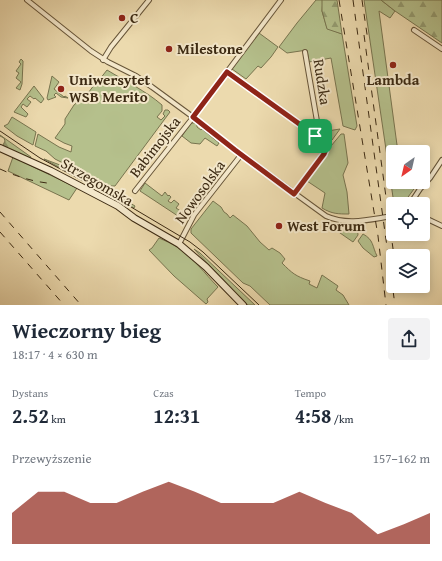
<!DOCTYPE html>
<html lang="pl">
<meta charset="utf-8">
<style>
:root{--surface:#fff;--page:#f2f2f3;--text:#1f2937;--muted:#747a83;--accent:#8f2418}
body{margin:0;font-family:"Gentium Book Plus",serif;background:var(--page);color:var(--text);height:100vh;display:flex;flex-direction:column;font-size:15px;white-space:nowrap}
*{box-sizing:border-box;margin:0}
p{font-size:13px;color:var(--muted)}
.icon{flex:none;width:22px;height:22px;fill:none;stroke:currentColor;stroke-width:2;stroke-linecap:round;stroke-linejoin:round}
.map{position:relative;height:305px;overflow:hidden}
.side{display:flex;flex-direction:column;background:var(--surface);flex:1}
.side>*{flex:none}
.needle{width:26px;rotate:214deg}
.fabs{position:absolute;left:386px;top:145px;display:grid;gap:8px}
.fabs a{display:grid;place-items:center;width:44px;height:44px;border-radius:4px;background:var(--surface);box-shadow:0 2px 10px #0003;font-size:20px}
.pin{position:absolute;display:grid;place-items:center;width:34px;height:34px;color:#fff;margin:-17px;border-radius:8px;box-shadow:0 2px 6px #0006}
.round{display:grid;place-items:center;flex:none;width:42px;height:42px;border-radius:4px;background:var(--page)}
.summary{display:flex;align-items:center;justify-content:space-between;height:68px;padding:0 12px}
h1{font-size:22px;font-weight:800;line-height:30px}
.figures{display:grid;grid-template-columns:repeat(3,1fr);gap:6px;height:68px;padding:4px 12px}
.figures div{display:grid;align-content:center}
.figures b{font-size:20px;font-weight:800}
.figures small{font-size:11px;font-weight:400}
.figures p{font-size:11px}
.chart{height:112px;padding:8px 12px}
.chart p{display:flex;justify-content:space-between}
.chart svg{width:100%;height:72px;margin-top:4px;fill:var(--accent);opacity:.7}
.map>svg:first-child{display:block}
.green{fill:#b5c08c;stroke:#78744f}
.forest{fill:url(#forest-firs);stroke:#78744f}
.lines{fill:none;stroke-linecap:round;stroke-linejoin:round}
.minor-casing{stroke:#675539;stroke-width:6}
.secondary-casing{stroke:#3b2912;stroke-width:8}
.minor{stroke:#f3e7ca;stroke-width:4}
.secondary{stroke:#f3e7ca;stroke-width:6}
.tram{stroke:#3b2912;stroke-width:1}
.rail{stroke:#3b2912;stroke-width:1;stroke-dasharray:7 7;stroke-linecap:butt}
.route-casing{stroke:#fff;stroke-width:8}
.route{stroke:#8f2418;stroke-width:5}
.poi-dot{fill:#8f2418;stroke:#f3e7ca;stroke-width:1.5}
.labels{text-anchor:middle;stroke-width:4;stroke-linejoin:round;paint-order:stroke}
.poi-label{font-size:15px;font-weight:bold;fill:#3b2912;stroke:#f3e7ca;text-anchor:start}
.street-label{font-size:15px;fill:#3b2912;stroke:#f3e7ca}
</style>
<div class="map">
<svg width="442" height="305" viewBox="0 0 442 305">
<defs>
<pattern id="forest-firs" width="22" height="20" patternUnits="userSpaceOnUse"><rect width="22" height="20" fill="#b5c08c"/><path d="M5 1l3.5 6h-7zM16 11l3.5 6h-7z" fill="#949c71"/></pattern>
</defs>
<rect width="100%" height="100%" fill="#ecdaae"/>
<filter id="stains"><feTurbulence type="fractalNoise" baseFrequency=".005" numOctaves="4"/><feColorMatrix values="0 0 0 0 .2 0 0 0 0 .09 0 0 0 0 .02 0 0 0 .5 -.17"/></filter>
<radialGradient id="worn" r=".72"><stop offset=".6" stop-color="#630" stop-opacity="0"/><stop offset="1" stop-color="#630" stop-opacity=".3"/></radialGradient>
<!-- green -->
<g class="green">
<polygon points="316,0 323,0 322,11 327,28 342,34 357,126 355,130 343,126 331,58 309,62 307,50 287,53 279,47 297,23"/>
<polygon points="364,0 381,0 395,11 390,18 379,11 397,145 407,152 393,152 393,182 419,182 403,204 394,204"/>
<polygon points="259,33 278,47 271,57 261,68 258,66 246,79 232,69"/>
<polygon points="21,59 23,61 23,62 22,84 20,90 16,88 21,82 16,78 19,73 16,71 21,64 19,62"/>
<path d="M107,70C125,81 146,91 162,105V111L157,117L161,120L165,116L163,114L165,110H168L170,112L115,186H109L55,159L46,151L35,146L38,134L59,147L71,152L72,146L64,143L55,138L65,124V119L74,105L88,93L95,84H96Z"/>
<polygon points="52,76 59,82 54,89 64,97 65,96 68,98 61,97 56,93 54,95 56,97 48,100 47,98"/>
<polygon points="34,86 44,99 41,103 35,98 34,99 30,96 27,99 31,102 27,107 23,104 21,107 28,114 26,117 14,112"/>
<polygon points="12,117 36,132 33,145 17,136 4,126 8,124"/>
<polygon points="192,123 195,123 197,125 197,127 201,130 202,129 219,143 217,146 205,138 200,144 191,143 182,136 190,124"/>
<polygon points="340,129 332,140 322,134 321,132"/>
<path d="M341,134H344L348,163L343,175L347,192L349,214C338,214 332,214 322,208L325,193L307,181L327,153L331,146Z"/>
<polygon points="13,157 77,188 69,200 8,171"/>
<polygon points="44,159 60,165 101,187 107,192 117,195 135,206 134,208"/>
<polygon points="145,183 162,196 165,192 168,196 169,195 171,197 168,201 171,203 174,200 179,204 176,208 187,215 184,220 140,191"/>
<path d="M213,201L221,207L224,212L227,214L230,218L233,215L247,226L260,242L269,250L272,248L280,253L285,259L282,263C292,273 295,276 310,281L309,284L317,288L322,275L338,286L336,290L343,295L349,305H270L250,286L243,283L191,233V229Z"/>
<polygon points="332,224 346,226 357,226 358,235 353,242 330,226"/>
<path d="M363,234C374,240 372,246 377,256L374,257L363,248L358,241Z"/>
<path d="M159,238C165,241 172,243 177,247C193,257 205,274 218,287L207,299L208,302L206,304L174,276L149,250L152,248Z"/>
<path d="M194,249L200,253L255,305H248C229,287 212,268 194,249Z"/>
</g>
<!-- forest -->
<g class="forest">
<polygon points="322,0 337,0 342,34 327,29 322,11"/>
<polygon points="381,0 442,0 442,43 395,11"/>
<polygon points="0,135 31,157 30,159 2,147 5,141 4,138 0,136"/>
</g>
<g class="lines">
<defs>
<g id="minor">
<path d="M27,0L91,51L108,62L136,76L152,87L193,117L235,150L326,216C348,226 371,219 393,216"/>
<polyline points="414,30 442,49"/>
<polyline points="305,52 318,127 318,131 315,135"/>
<polyline points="103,60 111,47 149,0"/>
<polyline points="227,72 323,141 327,146 327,148 323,154 294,194"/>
<polyline points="135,191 191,120 281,0"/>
<polyline points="410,204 420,189 430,178 442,160"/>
<polyline points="423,217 442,226"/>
<polyline points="179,244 194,215 241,155"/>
</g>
<polyline id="secondary" points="0,148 51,171 118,206 134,218 179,244 206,267 243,305"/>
</defs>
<!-- minor casing -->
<use href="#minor" class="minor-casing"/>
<!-- secondary casing -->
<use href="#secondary" class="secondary-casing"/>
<!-- minor -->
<use href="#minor" class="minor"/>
<!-- secondary -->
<use href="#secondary" class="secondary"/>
<!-- tram -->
<polyline class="tram" points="0,131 40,158 126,204 190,242 203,252 259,305"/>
<!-- rail -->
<g class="rail">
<polyline points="339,0 378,236 386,305"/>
<polyline points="353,0 395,305"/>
<polyline points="362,0 368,41"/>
<polyline points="364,35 394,256"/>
<path d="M0,169C15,176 31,181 47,183"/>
<polyline points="0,212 81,305"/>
<polyline points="0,232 64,305"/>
</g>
</g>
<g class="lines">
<defs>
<polygon id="route" points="227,72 323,141 327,146 324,154 294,194 235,150 193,117"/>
</defs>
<!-- route casing -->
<use href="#route" class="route-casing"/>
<!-- route -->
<use href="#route" class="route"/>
</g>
<!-- markers -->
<g class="poi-dot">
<circle cx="122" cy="18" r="4"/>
<circle cx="169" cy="49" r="4"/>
<circle cx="393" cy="65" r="4"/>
<circle cx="61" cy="89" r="4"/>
<circle cx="279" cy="226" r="4"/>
</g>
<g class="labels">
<!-- poi labels -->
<g class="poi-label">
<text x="130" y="23">C</text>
<text x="177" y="54">Milestone</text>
<text x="69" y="85">Uniwersytet<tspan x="69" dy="17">WSB Merito</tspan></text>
<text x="393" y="85" text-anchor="middle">Lambda</text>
<text x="287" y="231">West Forum</text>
</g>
<!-- street labels -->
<g class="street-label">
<text transform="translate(322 82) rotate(81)" y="5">Rudzka</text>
<text transform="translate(155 147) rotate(-52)" y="5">Babimojska</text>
<text transform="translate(97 182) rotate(30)" y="5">Strzegomska</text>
<text transform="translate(200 192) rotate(-54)" y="5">Nowosolska</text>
</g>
</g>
<rect width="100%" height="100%" filter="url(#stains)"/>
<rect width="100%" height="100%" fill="url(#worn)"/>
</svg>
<div class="fabs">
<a><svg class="needle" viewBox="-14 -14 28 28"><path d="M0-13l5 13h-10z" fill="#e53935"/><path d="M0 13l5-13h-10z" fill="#747a83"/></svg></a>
<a><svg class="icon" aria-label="locate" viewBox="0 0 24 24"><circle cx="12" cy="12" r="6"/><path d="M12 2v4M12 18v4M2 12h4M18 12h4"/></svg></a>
<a><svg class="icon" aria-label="layers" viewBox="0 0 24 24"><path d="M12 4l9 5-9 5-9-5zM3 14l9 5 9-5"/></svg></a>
</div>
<div class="pin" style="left:315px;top:136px;background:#1e9e55"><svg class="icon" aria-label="arrive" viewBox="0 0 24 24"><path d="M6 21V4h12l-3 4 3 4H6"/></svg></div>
</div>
<section class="side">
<div class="summary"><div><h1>Wieczorny bieg</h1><p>18:17 · 4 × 630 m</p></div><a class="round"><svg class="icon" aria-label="share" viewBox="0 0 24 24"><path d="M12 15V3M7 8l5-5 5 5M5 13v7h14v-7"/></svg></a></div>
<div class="figures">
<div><p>Dystans</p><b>2.52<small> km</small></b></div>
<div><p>Czas</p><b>12:31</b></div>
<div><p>Tempo</p><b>4:58<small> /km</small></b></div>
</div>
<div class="chart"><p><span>Przewyższenie</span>157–162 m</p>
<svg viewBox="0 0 160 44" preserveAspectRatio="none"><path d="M0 44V25L10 12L20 12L30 19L40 19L50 12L60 6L70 12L80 19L90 19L100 19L110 12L120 19L130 25L140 38L150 32L160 25V44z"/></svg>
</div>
</section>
